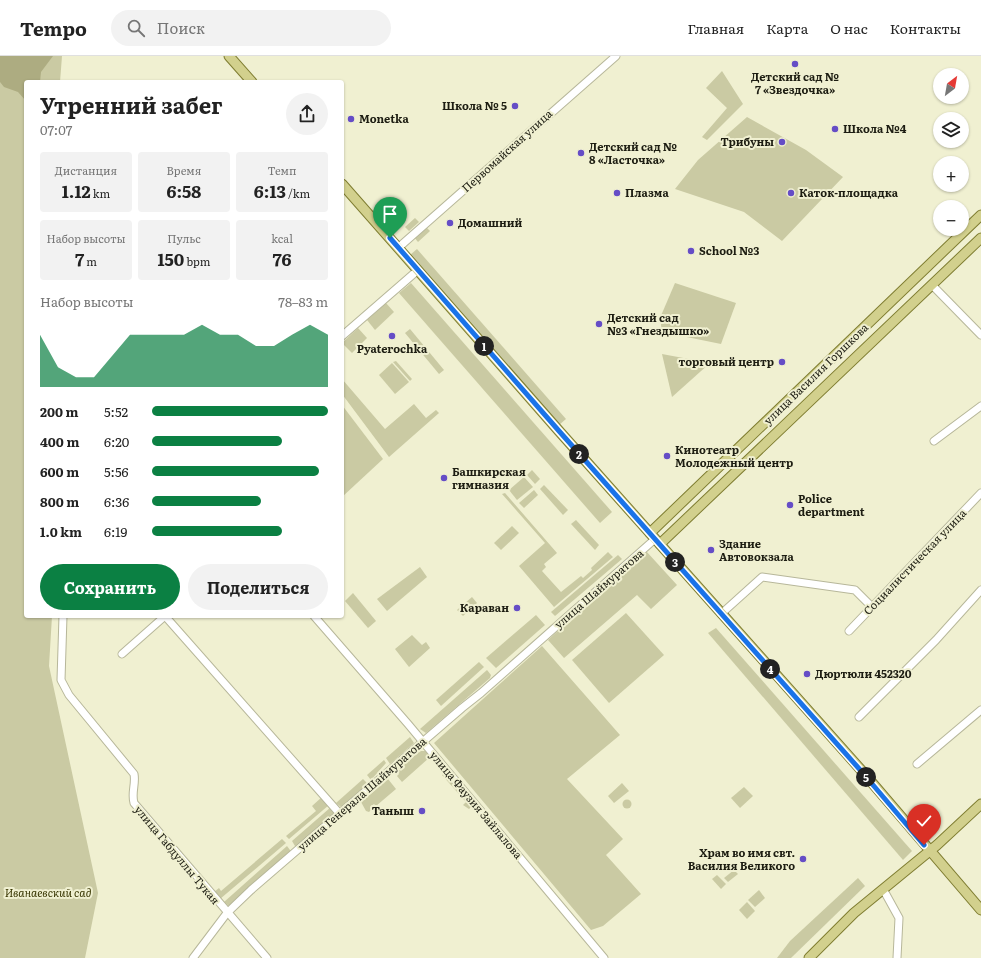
<!DOCTYPE html>
<html lang="ru">
<meta charset="utf-8">
<style>
:root{--surface:#fff;--page:#f2f2f2;--text:#222;--muted:#767676;--line:#e0e0e0;--accent:#0b8043}
body{margin:0;font-family:Literata,serif;background:var(--page);color:var(--text);height:100vh;display:flex;flex-direction:column;font-size:15px;white-space:nowrap}
*{box-sizing:border-box;margin:0}
p{font-size:13px;color:var(--muted)}
.icon{flex:none;width:22px;height:22px;fill:none;stroke:currentColor;stroke-width:2;stroke-linecap:round;stroke-linejoin:round}
.map{position:relative;flex:1;overflow:hidden}
.panel{position:absolute;left:24px;top:24px;width:320px;height:538px;display:flex;flex-direction:column;background:var(--surface);border-radius:4px;box-shadow:0 1px 3px #0004}
.panel>*{flex:none}
.needle{width:26px;rotate:31deg}
.buttons{position:absolute;left:933px;top:12px;display:grid;gap:8px}
.buttons a{display:grid;place-items:center;width:36px;height:36px;border-radius:50%;background:var(--surface);box-shadow:0 1px 3px #0004;font-size:20px}
.pin{position:absolute;display:grid;place-items:center;width:34px;height:34px;color:#fff;margin:-41px -17px;border-radius:50% 50% 50% 0;rotate:-45deg;box-shadow:0 0 4px #0007}
.pin .icon{rotate:45deg}
.km{position:absolute;width:20px;height:20px;margin:-10px;border-radius:50%;background:#222;color:#fff;font-size:11px;line-height:20px;text-align:center}
.round{display:grid;place-items:center;flex:none;width:42px;height:42px;border-radius:21px;background:var(--page)}
.summary{display:flex;align-items:center;justify-content:space-between;height:68px;padding:0 16px}
h1{font-size:22px;font-weight:700;line-height:30px}
.stats{display:grid;grid-template-columns:repeat(3,1fr);gap:6px;height:68px;padding:4px 16px}
.stats div{display:grid;align-content:center;border-radius:4px;background:var(--page);text-align:center}
.stats b{font-size:17px;font-weight:700}
.stats small{font-size:11px;font-weight:400}
.stats p{font-size:11px}
.chart{height:112px;padding:8px 16px}
.chart p{display:flex;justify-content:space-between}
.chart svg{width:100%;height:72px;margin-top:4px;fill:var(--accent);opacity:.7}
.primary-button{display:flex;gap:8px;margin-top:auto;padding:8px 16px}
.primary-button a{flex:1;height:46px;border-radius:24px;background:var(--accent);color:#fff;font-size:16px;font-weight:700;line-height:46px;text-align:center}
.primary-button a+a{background:var(--page);color:var(--text)}
ul{padding:0 16px;list-style:none;font-size:13px}
li{display:grid;grid-template-columns:64px 48px 1fr;align-items:center;height:30px}
li i{height:10px;border-radius:5px;background:var(--accent)}
header{display:flex;align-items:center;gap:24px;box-sizing:border-box;height:56px;padding:0 20px;background:var(--surface);border-bottom:1px solid var(--line)}
header strong{font-size:19px}
nav{display:flex;gap:22px;margin-inline-start:auto;font-size:14px}
.search{width:280px;height:36px;background:var(--page);display:flex;align-items:center;gap:10px;box-sizing:border-box;padding:0 14px;border-radius:22px;color:var(--muted);font-size:15px}
.map>svg:first-child{display:block}
.green{fill:#cacaa3}
.water{fill:#adac81}
.lines{fill:none;stroke-linecap:round;stroke-linejoin:round}
.minor-casing{stroke:#b7b79a;stroke-width:9}
.major-casing{stroke:#7f7d31;stroke-width:11}
.minor{stroke:#fff;stroke-width:7}
.major{stroke:#d2d08d;stroke-width:9}
.route-casing{stroke:#fff;stroke-width:8}
.route{stroke:#1a73e8;stroke-width:5}
.poi-dot{fill:#654dc6;stroke:#f0f0d1;stroke-width:1.5}
.labels{text-anchor:middle;stroke-width:4;stroke-linejoin:round;paint-order:stroke}
.poi-label{font-size:11px;font-weight:bold;fill:#1d1d12;stroke:#f0f0d1;text-anchor:start}
.street-label{font-size:11px;fill:#1d1d12;stroke:#f0f0d1}
.park-label{font-size:11px;font-style:italic;fill:#373500;stroke:#f0f0d1}
</style>
<header>
<strong>Tempo</strong>
<div class="search"><svg class="icon" aria-label="search" viewBox="0 0 24 24"><circle cx="10" cy="10" r="6"/><path d="M15 15l6 6"/></svg>Поиск</div>
<nav><a>Главная</a><a>Карта</a><a>О нас</a><a>Контакты</a></nav>
</header>
<div class="map">
<svg width="981" height="902" viewBox="0 0 981 902">
<rect width="100%" height="100%" fill="#f0f0d1"/>
<!-- green -->
<g class="green">
<polygon points="0,0 62,0 60,26 26,26 26,560 52,560 49,610 98,837 85,902 0,902"/>
<polygon points="722,15 743,48 707,84 702,81 727,52 706,32"/>
<polygon points="747,61 806,94 843,121 782,185 744,156 675,133 698,104"/>
<polygon points="415,162 419,166 409,175 405,171"/>
<polygon points="426,171 430,175 418,186 414,181"/>
<polygon points="417,193 566,363 559,369 410,199"/>
<polygon points="411,227 612,456 600,467 399,237"/>
<polygon points="675,227 736,247 721,288 662,276 660,262"/>
<polygon points="386,247 394,256 375,274 367,264"/>
<polygon points="358,272 367,282 352,297 342,287"/>
<polygon points="410,273 444,314 439,318 405,277"/>
<polygon points="662,298 710,307 672,341"/>
<polygon points="396,305 412,323 410,325 393,306"/>
<polygon points="392,307 409,326 395,338 379,319"/>
<polygon points="342,323 385,373 414,348 426,362 436,354 439,357 389,401 342,338"/>
<polygon points="342,349 383,403 342,441"/>
<polygon points="532,414 540,423 535,428 527,419"/>
<polygon points="524,421 533,431 517,444 509,434"/>
<polygon points="544,429 568,454 563,459 540,433"/>
<polygon points="534,434 538,439 524,452 519,447"/>
<polygon points="505,437 557,497 544,508 546,511 542,515 561,536 581,520 583,522 592,514 591,512 608,496 613,501 554,551 519,510 545,487 502,438"/>
<polygon points="576,464 599,489 595,494 571,468"/>
<polygon points="512,470 519,477 501,494 494,487"/>
<polygon points="646,495 677,529 651,553 637,539 564,602 548,584"/>
<polygon points="618,499 622,503 555,560 551,556"/>
<polygon points="420,511 427,521 387,555 377,543"/>
<polygon points="353,537 376,565 368,572 345,545"/>
<polygon points="472,541 477,547 463,560 457,554"/>
<polygon points="626,557 664,599 609,647 572,604"/>
<polygon points="536,559 545,569 496,612 486,602"/>
<polygon points="716,572 912,795 903,804 708,577"/>
<polygon points="412,579 422,589 426,586 430,592 409,611 395,593"/>
<polygon points="542,590 620,679 567,723 623,783 606,799 641,838 603,870 591,874 434,687"/>
<polygon points="479,606 484,611 441,650 436,644"/>
<polygon points="487,614 491,619 490,622 426,677 420,673"/>
<polygon points="410,681 414,687 390,708 386,702"/>
<polygon points="420,695 425,695 430,701 402,726 397,720 399,718 397,715"/>
<polygon points="384,704 386,707 371,724 367,719"/>
<polygon points="444,717 472,750 469,753 463,749 466,746 442,719"/>
<polygon points="363,723 367,727 366,730 341,751 336,747"/>
<polygon points="388,723 396,733 376,750 374,748 370,751 371,754 369,756 366,755 361,746"/>
<polygon points="622,727 629,735 614,747 608,740"/>
<polygon points="744,731 753,740 740,752 731,742"/>
<polygon points="322,741 329,749 289,783 286,780 316,755 312,750"/>
<circle cx="627" cy="748" r="4.5"/>
<polygon points="331,751 334,755 334,758 298,790 295,790 292,785"/>
<polygon points="282,783 286,787 220,843 214,836 219,832 221,835"/>
<polygon points="287,790 290,794 290,796 229,850 224,846"/>
<polygon points="734,814 738,818 728,826 724,822"/>
<polygon points="717,819 726,828 721,833 712,823"/>
<polygon points="858,822 865,830 791,902 777,902 790,885"/>
<polygon points="759,834 765,842 755,851 748,844"/>
<polygon points="747,846 755,855 747,863 739,854"/>
</g>
<!-- water -->
<polygon class="water" points="0,0 53,0 41,16 40,26 26,26 26,45 18,36 4,31 0,26"/>
<g class="lines">
<defs>
<g id="minor">
<polyline points="398,192 616,0"/>
<polyline points="932,229 981,279"/>
<polyline points="342,280 418,214"/>
<polyline points="934,385 981,350"/>
<polyline points="721,558 762,521 855,534 872,551"/>
<path d="M63,560L61,624L69,639L134,718C136,728 131,737 134,747L267,902"/>
<polyline points="165,560 340,758"/>
<polyline points="314,560 408,668 604,902"/>
<polyline points="849,575 981,437"/>
<polyline points="122,598 165,560"/>
<polyline points="859,661 936,584 981,534"/>
<polyline points="917,708 981,654"/>
<polyline points="883,833 899,862 897,902"/>
<polyline points="193,902 227,857 251,834 462,652 481,637 655,483"/>
</g>
<g id="major">
<polyline points="229,0 252,26"/>
<polyline points="342,128 559,375 862,715 981,854"/>
<polyline points="650,477 981,159"/>
<polyline points="660,488 981,182"/>
<polyline points="809,902 854,857 937,789 981,748"/>
</g>
</defs>
<!-- minor casing -->
<use href="#minor" class="minor-casing"/>
<!-- major casing -->
<use href="#major" class="major-casing"/>
<!-- minor -->
<use href="#minor" class="minor"/>
<!-- major -->
<use href="#major" class="major"/>
</g>
<g class="lines">
<defs>
<polyline id="route" points="390,182 559,375 862,716 924,789"/>
</defs>
<!-- route casing -->
<use href="#route" class="route-casing"/>
<!-- route -->
<use href="#route" class="route"/>
</g>
<!-- markers -->
<g class="poi-dot">
<circle cx="795" cy="8" r="4"/>
<circle cx="515" cy="50" r="4"/>
<circle cx="351" cy="63" r="4"/>
<circle cx="835" cy="73" r="4"/>
<circle cx="782" cy="86" r="4"/>
<circle cx="581" cy="97" r="4"/>
<circle cx="617" cy="137" r="4"/>
<circle cx="791" cy="137" r="4"/>
<circle cx="450" cy="167" r="4"/>
<circle cx="691" cy="195" r="4"/>
<circle cx="599" cy="268" r="4"/>
<circle cx="392" cy="280" r="4"/>
<circle cx="782" cy="306" r="4"/>
<circle cx="667" cy="400" r="4"/>
<circle cx="444" cy="422" r="4"/>
<circle cx="790" cy="449" r="4"/>
<circle cx="711" cy="494" r="4"/>
<circle cx="517" cy="552" r="4"/>
<circle cx="807" cy="618" r="4"/>
<circle cx="422" cy="755" r="4"/>
<circle cx="803" cy="803" r="4"/>
</g>
<g class="labels">
<!-- poi labels -->
<g class="poi-label">
<text x="795" y="25" text-anchor="middle">Детский сад №<tspan x="795" dy="13">7 «Звездочка»</tspan></text>
<text x="507" y="54" text-anchor="end">Школа № 5</text>
<text x="359" y="67">Monetka</text>
<text x="843" y="77">Школа №4</text>
<text x="774" y="90" text-anchor="end">Трибуны</text>
<text x="589" y="95">Детский сад №<tspan x="589" dy="13">8 «Ласточка»</tspan></text>
<text x="625" y="141">Плазма</text>
<text x="799" y="141">Каток-площадка</text>
<text x="458" y="171">Домашний</text>
<text x="699" y="199">School №3</text>
<text x="607" y="266">Детский сад<tspan x="607" dy="13">№3 «Гнездышко»</tspan></text>
<text x="392" y="297" text-anchor="middle">Pyaterochka</text>
<text x="774" y="310" text-anchor="end">торговый центр</text>
<text x="675" y="398">Кинотеатр<tspan x="675" dy="13">Молодежный центр</tspan></text>
<text x="452" y="420">Башкирская<tspan x="452" dy="13">гимназия</tspan></text>
<text x="798" y="447">Police<tspan x="798" dy="13">department</tspan></text>
<text x="719" y="492">Здание<tspan x="719" dy="13">Автовокзала</tspan></text>
<text x="509" y="556" text-anchor="end">Караван</text>
<text x="815" y="622">Дюртюли 452320</text>
<text x="414" y="759" text-anchor="end">Таныш</text>
<text x="795" y="801" text-anchor="end">Храм во имя свт.<tspan x="795" dy="13">Василия Великого</tspan></text>
</g>
<!-- street labels -->
<g class="street-label">
<text transform="translate(507 95) rotate(-42)" y="4">Первомайская улица</text>
<text transform="translate(816 318) rotate(-44)" y="4">улица Василия Горшкова</text>
<text transform="translate(915 506) rotate(-46)" y="4">Социалистическая улица</text>
<text transform="translate(599 533) rotate(-41)" y="4">улица Шаймуратова</text>
<text transform="translate(362 738) rotate(-41)" y="4">улица Генерала Шаймуратова</text>
<text transform="translate(476 749) rotate(50)" y="4">улица Фаузия Зайлалова</text>
<text transform="translate(177 799) rotate(50)" y="4">улица Габдуллы Тукая</text>
</g>
<!-- park labels -->
<g class="park-label">
<text x="48" y="841">Иванаевский сад</text>
</g>
</g>
</svg>
<div class="buttons">
<a><svg class="needle" viewBox="-14 -14 28 28"><path d="M0-13l5 13h-10z" fill="#e53935"/><path d="M0 13l5-13h-10z" fill="#767676"/></svg></a>
<a><svg class="icon" aria-label="layers" viewBox="0 0 24 24"><path d="M12 4l9 5-9 5-9-5zM3 14l9 5 9-5"/></svg></a>
<a>+</a>
<a>−</a>
</div>
<div class="pin" style="left:390px;top:182px;background:#1e9e55"><svg class="icon" aria-label="arrive" viewBox="0 0 24 24"><path d="M6 21V4h12l-3 4 3 4H6"/></svg></div>
<div class="pin" style="left:924px;top:789px;background:#d93025"><svg class="icon" aria-label="check" viewBox="0 0 24 24"><path d="M5 12l5 5 9-10"/></svg></div>
<b class="km" style="left:484px;top:290px">1</b>
<b class="km" style="left:579px;top:398px">2</b>
<b class="km" style="left:675px;top:506px">3</b>
<b class="km" style="left:770px;top:613px">4</b>
<b class="km" style="left:866px;top:721px">5</b>
<section class="panel">
<div class="summary"><div><h1>Утренний забег</h1><p>07:07</p></div><a class="round"><svg class="icon" aria-label="share" viewBox="0 0 24 24"><path d="M12 15V3M7 8l5-5 5 5M5 13v7h14v-7"/></svg></a></div>
<div class="stats">
<div><p>Дистанция</p><b>1.12<small> km</small></b></div>
<div><p>Время</p><b>6:58</b></div>
<div><p>Темп</p><b>6:13<small> /km</small></b></div>
</div>
<div class="stats">
<div><p>Набор высоты</p><b>7<small> m</small></b></div>
<div><p>Пульс</p><b>150<small> bpm</small></b></div>
<div><p>kcal</p><b>76</b></div>
</div>
<div class="chart"><p><span>Набор высоты</span>78–83 m</p>
<svg viewBox="0 0 160 44" preserveAspectRatio="none"><path d="M0 44V12L10 32L20 38L30 38L40 25L50 12L60 12L70 12L80 12L90 6L100 12L110 12L120 19L130 19L140 12L150 6L160 12V44z"/></svg>
</div>
<ul>
<li><b>200 m</b>5:52<i style="width:100%"></i></li>
<li><b>400 m</b>6:20<i style="width:74%"></i></li>
<li><b>600 m</b>5:56<i style="width:95%"></i></li>
<li><b>800 m</b>6:36<i style="width:62%"></i></li>
<li><b>1.0 km</b>6:19<i style="width:74%"></i></li>
</ul>
<div class="primary-button"><a>Сохранить</a><a>Поделиться</a></div>
</section>
</div>
